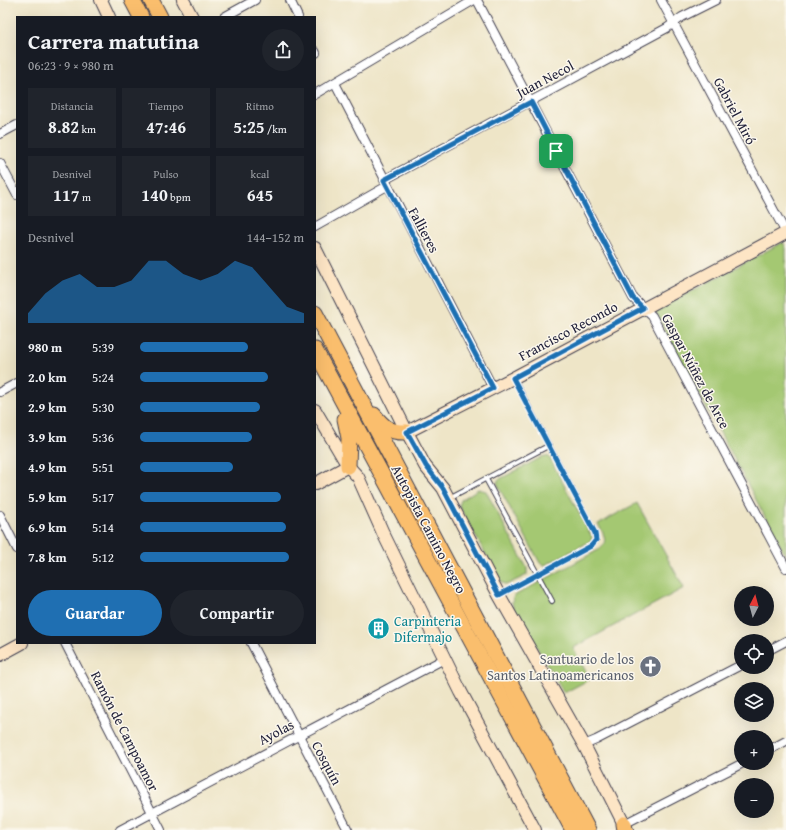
<!DOCTYPE html>
<html lang="es">
<meta charset="utf-8">
<style>
:root{--surface:#171b24;--page:#20242c;--text:#f1f3f6;--muted:#9ea1a6;--accent:#1f6fb2}
body{margin:0;font-family:"Gentium Book Plus",serif;background:var(--page);color:var(--text);height:100vh;display:flex;flex-direction:column;font-size:15px;white-space:nowrap}
*{box-sizing:border-box;margin:0}
p{font-size:13px;color:var(--muted)}
.icon{flex:none;width:22px;height:22px;fill:none;stroke:currentColor;stroke-width:2;stroke-linecap:round;stroke-linejoin:round}
.map{position:relative;flex:1;overflow:hidden}
.panel{position:absolute;left:16px;top:16px;width:300px;height:628px;display:flex;flex-direction:column;background:var(--surface);border-radius:0px;box-shadow:0 4px 16px #0002}
.panel>*{flex:none}
.needle{width:26px;rotate:6deg}
.tools{position:absolute;left:734px;top:586px;display:grid;gap:8px}
.tools a{display:grid;place-items:center;width:40px;height:40px;border-radius:50%;background:var(--surface);box-shadow:0 4px 16px #0002;font-size:20px}
.pin{position:absolute;display:grid;place-items:center;width:34px;height:34px;color:#fff;margin:-17px;border-radius:8px;box-shadow:0 2px 6px #0006}
.round{display:grid;place-items:center;flex:none;width:42px;height:42px;border-radius:21px;background:var(--page)}
.overview{display:flex;align-items:center;justify-content:space-between;height:68px;padding:0 12px}
h1{font-size:22px;font-weight:800;line-height:30px}
.stats{display:grid;grid-template-columns:repeat(3,1fr);gap:6px;height:68px;padding:4px 12px}
.stats div{display:grid;align-content:center;border-radius:0px;background:var(--page);text-align:center}
.stats b{font-size:17px;font-weight:800}
.stats small{font-size:11px;font-weight:400}
.stats p{font-size:11px}
.chart{height:112px;padding:8px 12px}
.chart p{display:flex;justify-content:space-between}
.chart svg{width:100%;height:72px;margin-top:4px;fill:var(--accent);opacity:.7}
.primary-button{display:flex;gap:8px;margin-top:auto;padding:8px 12px}
.primary-button a{flex:1;height:46px;border-radius:24px;background:var(--accent);color:#fff;font-size:16px;font-weight:800;line-height:46px;text-align:center}
.primary-button a+a{background:var(--page);color:var(--text)}
ul{padding:0 12px;list-style:none;font-size:13px}
li{display:grid;grid-template-columns:64px 48px 1fr;align-items:center;height:30px}
li i{height:10px;border-radius:5px;background:var(--accent)}
.map>svg:first-child{display:block}
.green{fill:#a4c872;stroke:#637556}
.lines{fill:none;stroke-linecap:round;stroke-linejoin:round}
.lane-casing{stroke:#413f50;stroke-width:6}
.street-casing{stroke:#413f50;stroke-width:10}
.secondary-casing{stroke:#413f50;stroke-width:14}
.highway-casing{stroke:#413f50;stroke-width:17}
.lane{stroke:#fff;stroke-width:4}
.street{stroke:#fff;stroke-width:8}
.secondary{stroke:#fde5c5;stroke-width:12}
.highway{stroke:#fabe6d;stroke-width:15}
.route-casing{stroke:#fff;stroke-width:8}
.route{stroke:#1f6fb2;stroke-width:5}
.labels{text-anchor:middle;stroke-width:3;stroke-linejoin:round;paint-order:stroke}
.street-label{font-size:14px;fill:#22223b;stroke:#fbf7ec}
.culture-label{font-size:14px;fill:#0d838f;stroke:#fbf7ec;text-anchor:start}
.worship-label{font-size:14px;fill:#5b616d;stroke:#fbf7ec;text-anchor:end}
</style>
<div class="map">
<svg width="786" height="830" viewBox="0 0 786 830">
<rect width="100%" height="100%" fill="#fbf7ec"/>
<filter id="ink" filterUnits="userSpaceOnUse"><feTurbulence type="fractalNoise" baseFrequency=".025" numOctaves="2"/><feDisplacementMap in="SourceGraphic" scale="8" xChannelSelector="R" yChannelSelector="G"/><feConvolveMatrix kernelMatrix="1 2 1 2 8 2 1 2 1" color-interpolation-filters="sRGB"/></filter>
<filter id="wash" filterUnits="userSpaceOnUse"><feTurbulence type="fractalNoise" baseFrequency=".012" numOctaves="4" result="noise"/><feDisplacementMap in="SourceGraphic" scale="16" xChannelSelector="R" yChannelSelector="G"/><feGaussianBlur stdDeviation="0.9" result="paint"/><feColorMatrix in="noise" values="0 0 0 0 0 0 0 0 0 0 0 0 0 0 0 0 0 1.4 0 .05"/><feComposite in="paint" operator="in"/></filter>
<g filter="url(#wash)">
<rect width="100%" height="100%" fill="#eee5c7"/>
<!-- green -->
<g class="green">
<polygon points="783,242 786,248 786,556 655,311"/>
<polygon points="544,456 549,457 592,537 591,541 545,565 540,563 497,484 498,480"/>
<polygon points="478,489 486,491 527,568 527,575 506,585 501,582 459,506 461,500"/>
<path d="M637,503L684,588L573,648L590,679L564,693L513,608L512,602L514,596L600,549C609,541 603,533 598,524Z"/>
</g>
</g>
<g filter="url(#ink)">
<g class="lines">
<defs>
<g id="lane">
<polyline points="486,479 552,601"/>
<polyline points="449,498 548,446"/>
<polyline points="501,594 591,546 596,540 595,533 514,379"/>
</g>
<g id="street">
<polyline points="290,0 298,17"/>
<polyline points="477,0 633,298 652,316 786,568"/>
<polyline points="661,0 786,233"/>
<polyline points="224,17 255,0"/>
<polyline points="315,51 316,53"/>
<polyline points="335,83 493,388"/>
<polyline points="315,94 474,0"/>
<polyline points="0,134 17,125"/>
<polyline points="0,163 17,195"/>
<polyline points="384,180 667,28 682,17 716,0"/>
<polyline points="315,227 387,186"/>
<polyline points="0,392 17,383"/>
<polyline points="0,515 17,549"/>
<polyline points="65,643 161,830"/>
<polyline points="251,643 348,830"/>
<polyline points="767,651 786,641"/>
<polyline points="584,745 596,740 741,665"/>
<polyline points="767,751 786,741"/>
<polyline points="624,824 743,763"/>
<polyline points="120,830 446,658"/>
</g>
<g id="secondary">
<polyline points="101,0 109,17"/>
<polyline points="183,0 192,17"/>
<polyline points="315,248 407,432 425,466 443,488 499,595 584,745 627,830"/>
<polyline points="315,410 348,466 358,477 383,533 461,692 535,830"/>
<polyline points="407,432 513,378 786,233"/>
<polyline points="315,484 348,466"/>
<polyline points="0,655 22,643"/>
</g>
<g id="highway">
<polyline points="132,0 141,17"/>
<polyline points="151,0 160,17"/>
<polyline points="315,313 588,830"/>
<polyline points="315,350 573,830"/>
<path d="M374,415C384,428 391,433 407,432"/>
<polyline points="345,419 349,438 348,466"/>
<polyline points="624,824 625,830"/>
</g>
</defs>
<!-- lane casing -->
<use href="#lane" class="lane-casing"/>
<!-- street casing -->
<use href="#street" class="street-casing"/>
<!-- secondary casing -->
<use href="#secondary" class="secondary-casing"/>
<!-- highway casing -->
<use href="#highway" class="highway-casing"/>
<!-- lane -->
<use href="#lane" class="lane"/>
<!-- street -->
<use href="#street" class="street"/>
<!-- secondary -->
<use href="#secondary" class="secondary"/>
<!-- highway -->
<use href="#highway" class="highway"/>
</g>
</g>
<g class="lines" filter="url(#ink)">
<defs>
<polygon id="route" points="531,102 633,298 643,308 513,378 595,533 596,540 591,546 499,595 443,488 426,466 407,432 493,388 384,180"/>
</defs>
<!-- route casing -->
<use href="#route" class="route-casing"/>
<!-- route -->
<use href="#route" class="route"/>
</g>
<!-- icons -->
<defs>
<symbol id="building-disc" viewBox="-11 -11 22 22"><circle r="9.5" fill="#0f9aa8" stroke="#fbf7ec"/><path d="M-4-6H4V6H1V3H-1V6H-4ZM-2.5-4.3h1.7v1.8h-1.7ZM.8-4.3h1.7v1.8H.8ZM-2.5-1h1.7V.8h-1.7ZM.8-1h1.7V.8H.8Z" fill="#fff"/></symbol>
<symbol id="church-disc" viewBox="-11 -11 22 22"><circle r="9.5" fill="#6b7280" stroke="#fbf7ec"/><path d="M-1.2-6h2.4v3.5h3.3v2.4h-3.3V6h-2.4V-.1h-3.3v-2.4h3.3Z" fill="#fff"/></symbol>
</defs>
<g fill-rule="evenodd">
<use href="#building-disc" x="366" y="616" width="25" height="25"/>
<use href="#church-disc" x="638" y="654" width="25" height="25"/>
</g>
<g class="labels">
<!-- street labels -->
<g class="street-label">
<text transform="translate(545 79) rotate(-28)" y="5">Juan Necol</text>
<text transform="translate(735 111) rotate(62)" y="5">Gabriel Miró</text>
<text transform="translate(424 230) rotate(62)" y="5">Fallieres</text>
<text transform="translate(568 331) rotate(-28)" y="5">Francisco Recondo</text>
<text transform="translate(696 371) rotate(62)" y="5">Gaspar Núñez de Arce</text>
<text transform="translate(429 529) rotate(62)" y="5">Autopista Camino Negro</text>
<text transform="translate(125 731) rotate(63)" y="5">Ramón de Campoamor</text>
<text transform="translate(276 732) rotate(-28)" y="5">Ayolas</text>
<text transform="translate(327 763) rotate(62)" y="5">Cosquín</text>
</g>
<!-- culture labels -->
<g class="culture-label">
<text x="394" y="626">Carpinteria<tspan x="394" dy="16">Difermajo</tspan></text>
</g>
<!-- worship labels -->
<g class="worship-label">
<text x="634" y="664">Santuario de los<tspan x="634" dy="16">Santos Latinoamericanos</tspan></text>
</g>
</g>
</svg>
<div class="tools">
<a><svg class="needle" viewBox="-14 -14 28 28"><path d="M0-13l5 13h-10z" fill="#e53935"/><path d="M0 13l5-13h-10z" fill="#9ea1a6"/></svg></a>
<a><svg class="icon" aria-label="locate" viewBox="0 0 24 24"><circle cx="12" cy="12" r="6"/><path d="M12 2v4M12 18v4M2 12h4M18 12h4"/></svg></a>
<a><svg class="icon" aria-label="layers" viewBox="0 0 24 24"><path d="M12 4l9 5-9 5-9-5zM3 14l9 5 9-5"/></svg></a>
<a>+</a>
<a>−</a>
</div>
<div class="pin" style="left:556px;top:151px;background:#1e9e55"><svg class="icon" aria-label="arrive" viewBox="0 0 24 24"><path d="M6 21V4h12l-3 4 3 4H6"/></svg></div>
<section class="panel">
<div class="overview"><div><h1>Carrera matutina</h1><p>06:23 · 9 × 980 m</p></div><a class="round"><svg class="icon" aria-label="share" viewBox="0 0 24 24"><path d="M12 15V3M7 8l5-5 5 5M5 13v7h14v-7"/></svg></a></div>
<div class="stats">
<div><p>Distancia</p><b>8.82<small> km</small></b></div>
<div><p>Tiempo</p><b>47:46</b></div>
<div><p>Ritmo</p><b>5:25<small> /km</small></b></div>
</div>
<div class="stats">
<div><p>Desnivel</p><b>117<small> m</small></b></div>
<div><p>Pulso</p><b>140<small> bpm</small></b></div>
<div><p>kcal</p><b>645</b></div>
</div>
<div class="chart"><p><span>Desnivel</span>144–152 m</p>
<svg viewBox="0 0 160 44" preserveAspectRatio="none"><path d="M0 44V38L10 26L20 18L30 14L40 22L50 22L60 18L70 6L80 6L90 14L100 18L110 14L120 6L130 10L140 22L150 34L160 38V44z"/></svg>
</div>
<ul>
<li><b>980 m</b>5:39<i style="width:66%"></i></li>
<li><b>2.0 km</b>5:24<i style="width:78%"></i></li>
<li><b>2.9 km</b>5:30<i style="width:73%"></i></li>
<li><b>3.9 km</b>5:36<i style="width:68%"></i></li>
<li><b>4.9 km</b>5:51<i style="width:57%"></i></li>
<li><b>5.9 km</b>5:17<i style="width:86%"></i></li>
<li><b>6.9 km</b>5:14<i style="width:89%"></i></li>
<li><b>7.8 km</b>5:12<i style="width:91%"></i></li>
</ul>
<div class="primary-button"><a>Guardar</a><a>Compartir</a></div>
</section>
</div>
